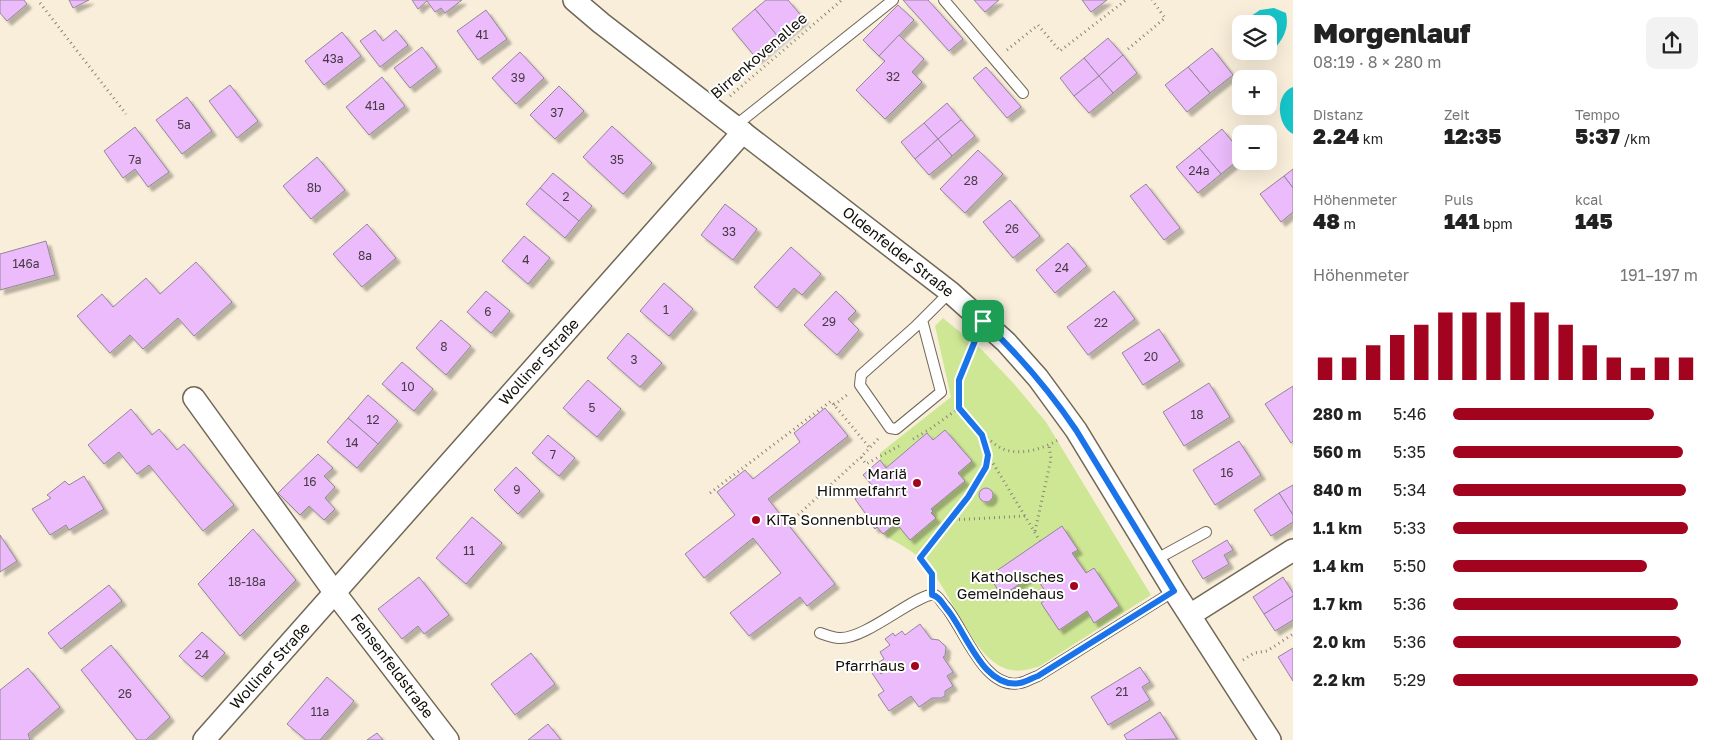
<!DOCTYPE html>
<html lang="de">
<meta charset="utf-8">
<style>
:root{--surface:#fff;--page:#f2f2f2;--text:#222;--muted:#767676;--accent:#a2041f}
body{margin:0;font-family:"Golos Text",sans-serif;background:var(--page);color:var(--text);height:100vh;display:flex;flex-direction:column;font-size:19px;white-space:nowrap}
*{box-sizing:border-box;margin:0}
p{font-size:16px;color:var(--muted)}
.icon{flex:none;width:28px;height:28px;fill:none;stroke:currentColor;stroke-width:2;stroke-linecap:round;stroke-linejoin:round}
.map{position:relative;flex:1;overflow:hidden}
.drawer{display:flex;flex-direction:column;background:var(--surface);width:425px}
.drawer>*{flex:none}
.buttons{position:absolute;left:1232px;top:15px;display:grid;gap:10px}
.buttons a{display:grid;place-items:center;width:45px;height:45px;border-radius:10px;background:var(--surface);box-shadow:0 5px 20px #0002;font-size:25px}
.pin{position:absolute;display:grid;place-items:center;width:42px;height:42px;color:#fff;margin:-21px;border-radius:10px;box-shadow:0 2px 8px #0006}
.round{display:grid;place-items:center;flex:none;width:52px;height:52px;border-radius:10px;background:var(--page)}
.headline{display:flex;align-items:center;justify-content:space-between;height:85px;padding:0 20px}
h1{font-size:28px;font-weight:800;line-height:38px}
.metrics{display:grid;grid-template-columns:repeat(3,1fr);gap:8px;height:85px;padding:5px 20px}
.metrics div{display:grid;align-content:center}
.metrics b{font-size:21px;font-weight:800}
.metrics small{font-size:14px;font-weight:400}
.metrics p{font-size:14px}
.chart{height:140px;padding:10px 20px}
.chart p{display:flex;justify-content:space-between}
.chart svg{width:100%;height:90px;margin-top:5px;stroke:var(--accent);stroke-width:6}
ul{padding:0 20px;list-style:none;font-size:16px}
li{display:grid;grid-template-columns:80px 60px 1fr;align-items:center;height:38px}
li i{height:12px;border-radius:6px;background:var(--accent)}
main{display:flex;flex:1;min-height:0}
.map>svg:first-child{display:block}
.green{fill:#cee795}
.water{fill:#17c5c9}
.building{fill:#ebbbfb;stroke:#938798;filter:url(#shadow)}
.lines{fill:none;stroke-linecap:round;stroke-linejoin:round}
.service-casing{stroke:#706756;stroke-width:12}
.minor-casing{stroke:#706756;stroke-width:24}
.path{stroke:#8b8476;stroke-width:3;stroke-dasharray:1 4;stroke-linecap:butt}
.service{stroke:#fff;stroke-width:10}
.minor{stroke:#fff;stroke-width:21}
.route-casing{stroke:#fff;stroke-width:10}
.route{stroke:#1a73e8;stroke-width:6}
.poi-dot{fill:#a2041f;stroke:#fff;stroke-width:2}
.labels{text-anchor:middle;stroke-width:4;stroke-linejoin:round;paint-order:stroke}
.number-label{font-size:12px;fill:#483a45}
.street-label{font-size:15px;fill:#120f08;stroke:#fff}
.poi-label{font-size:15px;fill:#120f08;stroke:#fff;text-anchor:end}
</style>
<main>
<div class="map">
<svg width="1293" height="740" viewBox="0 0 1293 740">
<defs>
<filter id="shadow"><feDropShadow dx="4.5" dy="4.5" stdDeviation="1" flood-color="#0004"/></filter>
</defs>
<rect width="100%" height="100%" fill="#f9eeda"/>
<!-- green -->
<path class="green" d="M943,318L982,350L1015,385L1046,422L1151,595L1040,666C1031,669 1021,672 1011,670C972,663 950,584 921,559C910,549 895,542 883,534L896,523L910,540L935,519L931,513L932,511L931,509L965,481L958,473L971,462L945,430L933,440L927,433L886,468L880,460V453L951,397L935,326Z"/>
<!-- water -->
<g class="water">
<path d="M1274,8L1286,13C1290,31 1281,42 1269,55H1262L1257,51H1269V24H1249L1248,18L1260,10Z"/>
<path d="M1293,87V134C1277,126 1274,94 1293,87Z"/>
</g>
<!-- building -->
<g class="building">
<polygon points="0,0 24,0 27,4 7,21 0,13"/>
<polygon points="69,0 89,0 73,8"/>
<polygon points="412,0 462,0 445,13 441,8 435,12 427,1 418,9"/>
<polygon points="766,0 788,0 804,19 780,39 755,9"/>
<polygon points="903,0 928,0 963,39 949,51"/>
<polygon points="974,0 999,0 985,12"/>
<polygon points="1082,0 1107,0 1091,12"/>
<polygon points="898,5 914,20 879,56 863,40"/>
<polygon points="755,9 780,39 757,59 732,29"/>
<polygon points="486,10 507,39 478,60 457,31"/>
<polygon points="375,30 383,41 396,30 408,45 380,67 360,41"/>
<polygon points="342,32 361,56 324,85 305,61"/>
<polygon points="899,35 924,59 912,72 922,82 885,119 856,90 885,61 879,56"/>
<polygon points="1108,38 1123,55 1099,76 1084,58"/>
<polygon points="422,47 437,67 410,88 394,68"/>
<polygon points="1212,48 1233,75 1210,93 1188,67"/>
<polygon points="520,52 544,78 516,104 492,78"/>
<polygon points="1123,55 1137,73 1113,93 1099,76"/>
<polygon points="1084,58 1099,76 1074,96 1060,78"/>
<polygon points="986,67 1021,107 1007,118 973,78"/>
<polygon points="1188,67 1210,93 1187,112 1165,85"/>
<polygon points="1099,76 1113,93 1089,113 1074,96"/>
<polygon points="382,77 405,106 369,135 346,107"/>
<polygon points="230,85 258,121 237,138 209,101"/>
<polygon points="559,86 584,111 555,139 530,115"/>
<polygon points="187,97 212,131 182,154 156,120"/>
<polygon points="947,103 961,120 938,139 924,123"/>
<polygon points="961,120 975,136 952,156 938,139"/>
<polygon points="924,123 938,139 915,159 901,142"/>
<polygon points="612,126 652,163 623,194 583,157"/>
<polygon points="135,127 169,172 148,187 135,169 123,178 104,151"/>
<polygon points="1222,129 1241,152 1241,158 1221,174 1199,148"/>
<polygon points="938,139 952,156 929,175 915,159"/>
<polygon points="1199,148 1221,174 1198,193 1176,167"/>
<polygon points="978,150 1003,174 965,213 940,189"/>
<polygon points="317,157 345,190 311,219 283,186"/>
<polygon points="1293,169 1293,188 1284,176"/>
<polygon points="553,173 592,206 579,221 540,188"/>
<polygon points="1284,176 1293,188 1293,212 1281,222 1260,194"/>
<polygon points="1146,184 1180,228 1164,240 1130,196"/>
<polygon points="540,188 579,221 565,238 526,204"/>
<polygon points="1010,200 1040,236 1013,258 983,222"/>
<polygon points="725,204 757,229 733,260 701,235"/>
<polygon points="367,224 396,258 362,287 333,254"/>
<polygon points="524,236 550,258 528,284 502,261"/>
<polygon points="46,241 55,275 0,290 0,254"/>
<polygon points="1068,243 1087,266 1055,293 1036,270"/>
<polygon points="791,247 821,274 802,295 794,288 777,308 754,287"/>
<polygon points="196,262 232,302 194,336 178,318 143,349 130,335 110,353 77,316 102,294 113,307 146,278 160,294"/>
<polygon points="664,283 693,309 669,336 640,311"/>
<polygon points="486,291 510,311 491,333 467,312"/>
<polygon points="836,291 856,311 848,319 859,330 837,355 804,325"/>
<polygon points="1114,291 1135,319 1088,355 1067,327"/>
<polygon points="441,320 471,346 446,375 416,348"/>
<polygon points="1159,329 1180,361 1143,385 1122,353"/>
<polygon points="628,333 662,363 640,387 607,358"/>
<polygon points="402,362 433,389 414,411 382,384"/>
<polygon points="588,380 621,409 597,437 563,408"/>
<polygon points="1209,383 1230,417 1184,446 1163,412"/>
<polygon points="1293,386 1293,441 1291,443 1265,404"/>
<polygon points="368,395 398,421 378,444 348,418"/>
<polygon points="825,408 848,436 768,499 835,584 807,606 800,597 749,636 730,613 781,573 753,538 704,578 685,554 735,515 717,492 745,470 753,479 800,442 794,433"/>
<polygon points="131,409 152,435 159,429 177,450 184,444 234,505 203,531 149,465 137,474 119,452 104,464 88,445"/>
<polygon points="348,418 378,444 357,468 327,442"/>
<polygon points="945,430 972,461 958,473 965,481 931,509 933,511 931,513 936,518 910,540 896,523 883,534 877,527 875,529 872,525 873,524 855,499 872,485 863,475 880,460 886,468 927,433 933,440"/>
<polygon points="548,435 575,458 559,476 532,453"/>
<polygon points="1239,441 1261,475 1215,505 1193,470"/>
<polygon points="318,454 333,468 324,476 335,487 325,498 335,509 324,520 309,506 300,515 278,493"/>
<polygon points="516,467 540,491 518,514 494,490"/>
<polygon points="84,476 104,509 69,530 66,525 50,535 32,509 51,498 47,495 65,481 69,485"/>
<polygon points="1293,485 1293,515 1279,493"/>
<circle cx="986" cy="495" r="7"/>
<polygon points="1279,493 1293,515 1293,522 1271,536 1254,510"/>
<polygon points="472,517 502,543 466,584 436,558"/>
<polygon points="1062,526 1078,550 1072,553 1086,573 1094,568 1119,606 1094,623 1087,611 1059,630 1041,603 1049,597 1034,574 1002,596 989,576"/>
<polygon points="253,529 296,580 240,636 198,584"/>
<polygon points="0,535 17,561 0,572"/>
<polygon points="1227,540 1233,550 1224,555 1229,564 1203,579 1192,561"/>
<polygon points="419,577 449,615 424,634 418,626 402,639 378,609"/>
<polygon points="1283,577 1293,593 1293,596 1264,614 1253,597"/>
<polygon points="109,585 122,601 61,649 48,633"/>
<polygon points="1293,596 1293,620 1275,631 1264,614"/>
<polygon points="920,624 931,639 939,640 946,647 945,656 943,657 953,672 947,676 953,686 945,691 945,696 941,698 932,698 919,707 911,696 889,711 878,695 884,691 872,673 878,670 881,674 885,671 879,662 884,659 880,652 890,645 885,639 893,633 895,636 902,631 905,635"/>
<polygon points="202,632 225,653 202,677 179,656"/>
<polygon points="111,645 170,717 146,740 137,740 81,670"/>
<polygon points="1293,648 1293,681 1278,657"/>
<polygon points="531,653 555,684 515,715 491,684"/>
<polygon points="1140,667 1150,682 1142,687 1150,700 1108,725 1091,697"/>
<polygon points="28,668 60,707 28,734 30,740 0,740 0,690"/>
<polygon points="327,677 354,701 320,740 306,740 287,724"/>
<polygon points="1160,712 1177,739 1127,740 1124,735"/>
<polygon points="548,724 561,740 528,740"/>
<polygon points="377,733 383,740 367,740"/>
</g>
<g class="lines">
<defs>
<g id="service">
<polyline points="944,0 1023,93"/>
<polyline points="735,126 893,0"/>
<polyline points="922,320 941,392 896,429 890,428 860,385 861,375 915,327 950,292"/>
<polyline points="1155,560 1206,532"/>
<path d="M820,633C826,635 833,638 839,638C866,640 919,591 935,595C939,597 942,603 945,606C964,628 984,691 1020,683C1026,682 1032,678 1038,676L1174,591"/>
</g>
<g id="minor">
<polyline points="574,0 601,23 950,292 1006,342 1038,378 1076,430 1174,591 1270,740"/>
<polyline points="194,398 335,593 448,740"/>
<polyline points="1190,615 1293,550"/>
<polyline points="204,740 743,132"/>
</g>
</defs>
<!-- service casing -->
<use href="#service" class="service-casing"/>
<!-- minor casing -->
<use href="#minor" class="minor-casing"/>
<!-- path -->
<g class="path">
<polyline points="40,3 126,114"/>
<polyline points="1128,49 1165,18 1152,0"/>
<polyline points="1007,50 1038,25 1060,51 1126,0"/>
<polyline points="730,96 842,0"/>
<polyline points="834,405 847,395"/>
<path d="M983,435C989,439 996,446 1003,449C1021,456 1042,449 1058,440"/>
<polyline points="878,439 861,457 866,464 899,446"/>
<polyline points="913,439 930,429 959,408 953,402"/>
<polyline points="988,455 1040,541"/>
<polyline points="710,493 831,401 869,447"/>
<polyline points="949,520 1026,516"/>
<polyline points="787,525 861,457"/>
<polyline points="1035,531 1051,459 1049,445"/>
<path d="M932,580V574L920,558C934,539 991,473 987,452C984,433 972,422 959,408V380L974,342"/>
<polyline points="1243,660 1254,653 1267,651 1293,634"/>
</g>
<!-- service -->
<use href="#service" class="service"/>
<!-- minor -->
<use href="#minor" class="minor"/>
</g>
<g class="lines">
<defs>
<path id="route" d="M983,321C1018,354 1049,390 1076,430L1174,591L1038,676C1032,678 1026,682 1020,683C983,690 965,629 946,608C942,603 939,596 932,595V574L920,558L968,497L986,467L988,455L982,435L959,408V380Z"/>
</defs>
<!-- route casing -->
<use href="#route" class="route-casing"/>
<!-- route -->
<use href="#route" class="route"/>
</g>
<!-- markers -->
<g class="poi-dot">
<circle cx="917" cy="483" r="5"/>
<circle cx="756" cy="520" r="5"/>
<circle cx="1074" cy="586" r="5"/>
<circle cx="915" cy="666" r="5"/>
</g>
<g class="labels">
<!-- number labels -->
<g class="number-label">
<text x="482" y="39">41</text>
<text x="333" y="63">43a</text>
<text x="893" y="81">32</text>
<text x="518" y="82">39</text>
<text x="375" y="110">41a</text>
<text x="557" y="117">37</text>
<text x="184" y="129">5a</text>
<text x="135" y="164">7a</text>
<text x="617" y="164">35</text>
<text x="1199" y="175">24a</text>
<text x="971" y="185">28</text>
<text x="314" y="192">8b</text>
<text x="566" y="201">2</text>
<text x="1012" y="233">26</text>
<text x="729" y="236">33</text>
<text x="365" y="260">8a</text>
<text x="526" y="264">4</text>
<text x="26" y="268">146a</text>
<text x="1062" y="272">24</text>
<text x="666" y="314">1</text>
<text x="488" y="316">6</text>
<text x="829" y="326">29</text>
<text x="1101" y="327">22</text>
<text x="444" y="351">8</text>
<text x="1151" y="361">20</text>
<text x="634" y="364">3</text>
<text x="408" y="391">10</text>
<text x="592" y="412">5</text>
<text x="1197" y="419">18</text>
<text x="373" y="424">12</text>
<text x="352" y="447">14</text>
<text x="553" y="459">7</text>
<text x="1227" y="477">16</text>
<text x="310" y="486">16</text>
<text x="517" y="494">9</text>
<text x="469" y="555">11</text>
<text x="247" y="586">18-18a</text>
<text x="202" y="659">24</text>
<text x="1122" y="696">21</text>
<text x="125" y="698">26</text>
<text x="320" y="716">11a</text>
</g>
<!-- street labels -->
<g class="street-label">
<text transform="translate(759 56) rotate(-41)" y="5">Birrenkovenallee</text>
<text transform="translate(898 252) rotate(38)" y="5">Oldenfelder Straße</text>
<text transform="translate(539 362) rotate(-48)" y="5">Wolliner Straße</text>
<text transform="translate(270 666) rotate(-48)" y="5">Wolliner Straße</text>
<text transform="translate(392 666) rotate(53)" y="5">Fehsenfeldstraße</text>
</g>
<!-- poi labels -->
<g class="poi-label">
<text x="907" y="479">Mariä<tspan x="907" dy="17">Himmelfahrt</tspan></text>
<text x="766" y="525" text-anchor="start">KiTa Sonnenblume</text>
<text x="1064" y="582">Katholisches<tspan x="1064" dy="17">Gemeindehaus</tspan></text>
<text x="905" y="671">Pfarrhaus</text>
</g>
</g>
</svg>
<div class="buttons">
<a><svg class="icon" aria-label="layers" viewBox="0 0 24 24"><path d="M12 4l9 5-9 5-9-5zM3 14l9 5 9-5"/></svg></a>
<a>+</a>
<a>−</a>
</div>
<div class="pin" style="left:983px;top:321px;background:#1e9e55"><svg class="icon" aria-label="arrive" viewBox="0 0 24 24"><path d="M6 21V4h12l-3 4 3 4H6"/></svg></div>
</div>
<section class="drawer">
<div class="headline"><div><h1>Morgenlauf</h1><p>08:19 · 8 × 280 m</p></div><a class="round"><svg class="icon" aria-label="share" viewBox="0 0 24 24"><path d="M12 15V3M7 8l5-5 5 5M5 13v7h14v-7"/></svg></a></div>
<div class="metrics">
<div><p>Distanz</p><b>2.24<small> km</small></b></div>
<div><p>Zeit</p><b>12:35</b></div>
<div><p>Tempo</p><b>5:37<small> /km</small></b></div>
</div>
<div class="metrics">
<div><p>Höhenmeter</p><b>48<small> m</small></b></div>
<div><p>Puls</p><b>141<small> bpm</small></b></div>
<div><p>kcal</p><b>145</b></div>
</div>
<div class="chart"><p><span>Höhenmeter</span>191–197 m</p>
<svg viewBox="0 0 160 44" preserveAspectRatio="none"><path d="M5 44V33M15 44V33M25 44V27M35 44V22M45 44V17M55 44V11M65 44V11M75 44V11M85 44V6M95 44V11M105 44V17M115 44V27M125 44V33M135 44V38M145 44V33M155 44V33"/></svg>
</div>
<ul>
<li><b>280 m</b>5:46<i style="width:82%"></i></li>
<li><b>560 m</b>5:35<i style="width:94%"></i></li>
<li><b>840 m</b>5:34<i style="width:95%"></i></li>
<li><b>1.1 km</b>5:33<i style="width:96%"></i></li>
<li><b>1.4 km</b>5:50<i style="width:79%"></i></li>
<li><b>1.7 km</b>5:36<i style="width:92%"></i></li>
<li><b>2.0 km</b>5:36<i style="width:93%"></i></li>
<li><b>2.2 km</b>5:29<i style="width:100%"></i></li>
</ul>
</section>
</main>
